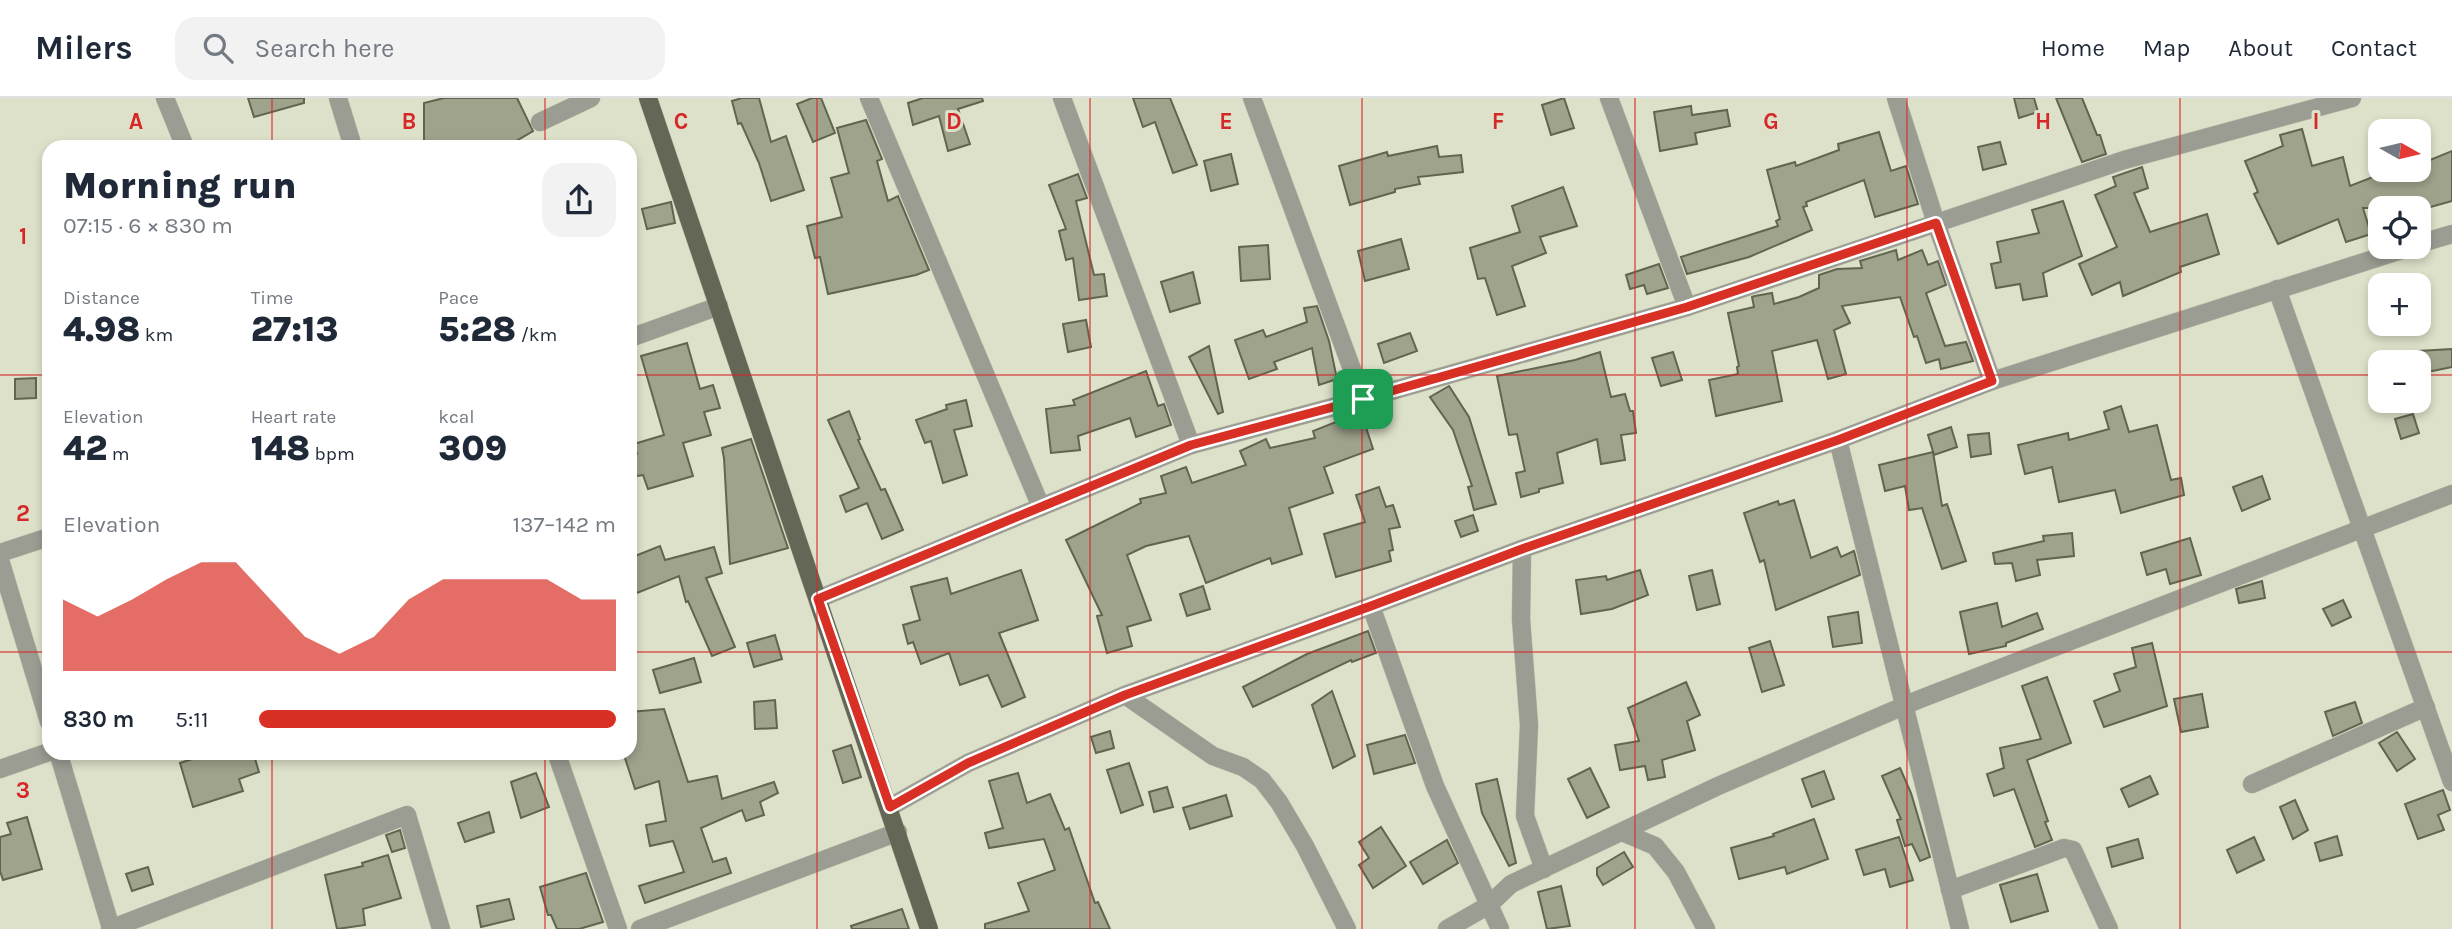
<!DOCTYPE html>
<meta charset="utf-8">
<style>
:root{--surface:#fff;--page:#f2f2f3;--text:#1f2937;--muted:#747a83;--line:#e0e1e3;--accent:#d93025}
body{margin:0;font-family:Karla,sans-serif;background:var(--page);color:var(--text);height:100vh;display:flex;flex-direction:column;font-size:26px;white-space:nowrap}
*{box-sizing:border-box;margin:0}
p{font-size:23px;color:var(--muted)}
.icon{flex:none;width:38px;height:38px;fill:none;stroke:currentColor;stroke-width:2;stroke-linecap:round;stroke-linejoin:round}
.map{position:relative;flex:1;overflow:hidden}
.sheet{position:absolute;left:42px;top:42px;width:595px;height:620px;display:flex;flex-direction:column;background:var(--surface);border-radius:21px;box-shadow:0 4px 10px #0003}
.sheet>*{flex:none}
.needle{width:46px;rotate:98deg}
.buttons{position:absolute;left:2368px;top:21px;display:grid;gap:14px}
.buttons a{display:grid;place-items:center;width:63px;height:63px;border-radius:14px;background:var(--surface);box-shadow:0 4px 10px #0003;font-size:35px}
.pin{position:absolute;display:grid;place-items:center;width:60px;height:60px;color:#fff;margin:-30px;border-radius:14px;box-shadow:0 4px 10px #0006}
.round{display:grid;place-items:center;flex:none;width:74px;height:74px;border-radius:21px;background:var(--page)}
.overview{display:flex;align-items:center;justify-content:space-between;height:119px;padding:0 21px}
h1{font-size:38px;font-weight:800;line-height:52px}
.figures{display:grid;grid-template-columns:repeat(3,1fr);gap:10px;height:119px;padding:7px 21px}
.figures div{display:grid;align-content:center}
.figures b{font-size:35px;font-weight:800}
.figures small{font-size:19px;font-weight:400}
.figures p{font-size:19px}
.chart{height:196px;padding:14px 21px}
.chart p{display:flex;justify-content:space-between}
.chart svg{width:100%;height:126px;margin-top:7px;fill:var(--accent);opacity:.7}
ul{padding:0 21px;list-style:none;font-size:23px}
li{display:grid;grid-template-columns:112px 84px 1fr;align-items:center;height:52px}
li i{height:18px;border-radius:9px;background:var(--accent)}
header{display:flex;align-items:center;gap:42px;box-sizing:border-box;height:98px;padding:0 35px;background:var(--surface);border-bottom:2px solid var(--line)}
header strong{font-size:33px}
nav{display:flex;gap:38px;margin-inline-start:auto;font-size:24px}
.search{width:490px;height:63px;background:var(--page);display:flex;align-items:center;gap:18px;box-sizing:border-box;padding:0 24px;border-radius:21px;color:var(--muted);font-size:26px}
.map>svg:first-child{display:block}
.building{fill:#9fa38c;stroke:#616550;stroke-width:2}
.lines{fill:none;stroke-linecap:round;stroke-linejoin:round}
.minor-casing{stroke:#bbbfa9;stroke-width:19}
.major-casing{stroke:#bbbfa9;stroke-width:19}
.minor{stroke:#9b9d93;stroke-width:18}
.major{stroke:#646755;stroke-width:18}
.route-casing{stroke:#fff;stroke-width:14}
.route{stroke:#d93025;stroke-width:9}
.grid{fill:none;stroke:#d62828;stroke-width:2;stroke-opacity:0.55}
.grid-label{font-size:23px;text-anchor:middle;font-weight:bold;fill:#d62828;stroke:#dde1c9;stroke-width:6;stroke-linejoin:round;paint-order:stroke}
</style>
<header>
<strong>Milers</strong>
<div class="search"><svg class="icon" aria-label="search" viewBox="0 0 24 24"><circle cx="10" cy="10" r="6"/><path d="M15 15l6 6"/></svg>Search here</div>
<nav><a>Home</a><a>Map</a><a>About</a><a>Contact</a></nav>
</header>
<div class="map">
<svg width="2452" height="831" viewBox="0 0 2452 831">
<rect width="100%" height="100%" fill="#dde1c9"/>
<!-- building -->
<g class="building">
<polygon points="248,0 304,0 304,5 254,19"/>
<polygon points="444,0 517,0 533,33 506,49 424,49 424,5"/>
<polygon points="742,0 759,0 771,44 786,38 804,92 771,103 759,65 741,25 738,26 732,3"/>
<polygon points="812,0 821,0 835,35 813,44 797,6"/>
<polygon points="923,0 982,0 983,3 958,11 970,46 948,53 939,18 913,27 908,5"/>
<polygon points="1133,0 1170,0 1197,67 1173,75 1155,24 1143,29"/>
<polygon points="1564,0 1574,30 1551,37 1542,7"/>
<polygon points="2014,0 2034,0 2038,14 2019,20"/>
<polygon points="2056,0 2082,0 2097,37 2100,37 2106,56 2082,64"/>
<polygon points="1691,8 1692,17 1727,12 1730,28 1695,35 1697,46 1660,53 1654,14"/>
<polygon points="866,22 882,61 877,63 888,103 898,98 929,172 916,177 828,196 820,159 815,160 807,128 842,119 831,80 849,75 837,30"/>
<polygon points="2302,31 2312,68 2343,59 2350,88 2391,72 2418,72 2418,67 2452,53 2452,103 2427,110 2363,110 2371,136 2346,144 2338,121 2278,146 2254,96 2258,94 2245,63 2283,48 2280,37"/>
<polygon points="1879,34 1891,73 1906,68 1918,106 1875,119 1864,82 1806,104 1807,108 1803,109 1812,132 1749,159 1687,176 1681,159 1778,128 1776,123 1780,121 1767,72 1795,64 1796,68 1839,52 1838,46"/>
<polygon points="2000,44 2006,66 1983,72 1978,49"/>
<polygon points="1437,48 1439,59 1461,57 1463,74 1418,79 1420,86 1395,91 1395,94 1350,107 1339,68 1387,54 1388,58"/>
<polygon points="1231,56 1238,86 1211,93 1204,63"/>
<polygon points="2142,69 2148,90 2134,95 2150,134 2207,116 2219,156 2180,169 2181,174 2123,198 2120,184 2092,197 2079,166 2117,149 2095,97 2116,88 2113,79"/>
<polygon points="1078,76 1087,100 1076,103 1094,177 1104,176 1107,198 1079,202 1073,160 1066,162 1059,133 1066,131 1049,87"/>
<polygon points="1563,89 1577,128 1540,139 1546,155 1512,168 1525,208 1497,217 1485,180 1478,181 1470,150 1520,134 1512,108"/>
<polygon points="2063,103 2082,158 2043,175 2047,198 2023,202 2020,186 1996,190 1991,166 2001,164 1997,144 2039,135 2032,112"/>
<polygon points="671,104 675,125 647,131 642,111"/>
<polygon points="1401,141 1409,171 1365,183 1358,153"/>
<polygon points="1268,147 1270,181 1241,183 1239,149"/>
<polygon points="1896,152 1898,162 1922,152 1928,167 1938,163 1946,187 1926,195 1945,248 1966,244 1973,263 1941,271 1939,261 1926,265 1917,238 1914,239 1900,199 1842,208 1850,225 1834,232 1846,276 1828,281 1817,242 1772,253 1782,303 1716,318 1709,282 1738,276 1737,269 1739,268 1728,215 1754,209 1752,199 1755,198 1772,195 1774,206 1799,199 1819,190 1819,177 1837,171 1862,170 1860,163"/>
<polygon points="1659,166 1668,190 1647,196 1644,187 1630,191 1626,177"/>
<polygon points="1193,174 1200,205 1170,214 1161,184"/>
<polygon points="1317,208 1329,243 1337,281 1319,287 1312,250 1274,264 1277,271 1249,281 1235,242 1263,232 1266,239 1307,224 1304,210"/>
<polygon points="1086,222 1091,249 1068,254 1063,226"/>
<polygon points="1410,235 1417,253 1384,265 1378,246"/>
<polygon points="687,245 700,291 713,287 720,310 704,314 711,337 683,345 693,378 648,391 643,377 630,379 630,357 637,356 634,346 664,337 641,258"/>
<polygon points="1209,248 1223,314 1218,316 1189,259"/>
<polygon points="2452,251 2452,269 2418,276 2418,253"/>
<polygon points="1600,254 1611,299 1625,296 1630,313 1633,313 1636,335 1621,337 1625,362 1601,366 1597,341 1557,355 1563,385 1539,391 1539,394 1521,399 1516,375 1525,373 1517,336 1509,337 1497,278 1575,262"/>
<polygon points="1673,254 1682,282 1661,288 1652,260"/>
<polygon points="1146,273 1158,308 1164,306 1171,327 1136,339 1130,320 1078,338 1080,352 1051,355 1046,311 1075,307 1073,302"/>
<polygon points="36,280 36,300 15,301 15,281"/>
<polygon points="1449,288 1469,319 1496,406 1474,412 1468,389 1472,388 1453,332 1430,299"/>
<polygon points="966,302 972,328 954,332 967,377 943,385 931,343 925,345 916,322 947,311 946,307"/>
<polygon points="2121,308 2129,334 2157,327 2171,382 2181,380 2184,397 2121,415 2115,392 2059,404 2052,369 2025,376 2018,347 2068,335 2069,342 2109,331 2104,314"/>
<polygon points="849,313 860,341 858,342 881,392 885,391 903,432 882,441 867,405 846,414 840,398 859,390 828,322"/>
<polygon points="1361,314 1373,351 1324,369 1333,395 1289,410 1302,456 1272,466 1270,460 1206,485 1189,438 1146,448 1127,457 1151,522 1127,529 1132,548 1107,555 1097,518 1102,517 1066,442 1141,405 1140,401 1166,395 1161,378 1186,369 1192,385 1246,367 1240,353 1266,341 1270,350 1315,340 1313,333"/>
<polygon points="2413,316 2419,335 2401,341 2395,321"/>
<polygon points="1951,329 1957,349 1934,357 1928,337"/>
<polygon points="1989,335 1991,356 1971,359 1968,337"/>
<polygon points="751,341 788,450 730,466 724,360 722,350"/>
<polygon points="1933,354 1942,408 1947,406 1966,463 1942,471 1922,410 1909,412 1905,388 1885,393 1879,367"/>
<polygon points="2262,378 2270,401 2242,413 2233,389"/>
<polygon points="1379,389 1386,409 1393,407 1400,429 1389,431 1393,452 1389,453 1391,463 1336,479 1324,436 1365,424 1356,397"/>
<polygon points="1794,402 1811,460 1837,449 1841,459 1854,453 1860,477 1776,512 1764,462 1760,464 1744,415 1778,403 1779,407"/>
<polygon points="1473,417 1478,433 1461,439 1455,423"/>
<polygon points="2072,435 2074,458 2037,462 2040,477 2016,483 2012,465 1995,466 1993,455 2044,443 2043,438"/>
<polygon points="2190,440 2201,477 2170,486 2166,471 2147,477 2141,455"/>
<polygon points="660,448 665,462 714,449 722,475 706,480 735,549 712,558 688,503 686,504 679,478 637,495 630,476 630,460"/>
<polygon points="1021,472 1038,522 999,535 1025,599 1002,609 988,577 960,587 949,555 921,566 913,544 908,546 903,527 920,522 911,489 947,480 951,496"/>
<polygon points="1640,472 1648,497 1612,511 1581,516 1576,482 1606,478 1607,482"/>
<polygon points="1712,472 1720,506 1697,512 1689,478"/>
<polygon points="2262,483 2265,500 2239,505 2236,491"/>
<polygon points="1203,488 1210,511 1187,518 1180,496"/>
<polygon points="2343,502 2351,519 2332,528 2323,511"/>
<polygon points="1997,505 2002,529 2037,515 2043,531 2006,545 2006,548 1969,556 1960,514"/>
<polygon points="1858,514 1862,545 1833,549 1828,519"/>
<polygon points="1368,533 1376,555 1352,564 1351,562 1253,609 1243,589 1307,556"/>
<polygon points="775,537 782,561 754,569 747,545"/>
<polygon points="1770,543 1784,587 1762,594 1749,550"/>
<polygon points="2152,545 2167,608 2104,629 2094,603 2120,593 2114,576 2136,569 2132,550"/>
<polygon points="694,560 701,584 660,595 653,572"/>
<polygon points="2047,579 2071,645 2027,662 2048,723 2045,724 2052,742 2035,749 2014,691 1994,698 1987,676 2004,670 2000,650 2041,641 2022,588"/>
<polygon points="1686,584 1700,617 1687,623 1695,652 1662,662 1665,679 1648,682 1645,668 1620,672 1615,647 1639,643 1628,610"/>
<polygon points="1332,593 1355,658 1333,670 1312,607"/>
<polygon points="2202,596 2208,629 2181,634 2174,601"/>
<polygon points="775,602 777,630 755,631 754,604"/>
<polygon points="2355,604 2362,625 2333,638 2325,614"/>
<polygon points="664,611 688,684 717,678 722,701 774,684 778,695 760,704 764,717 746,723 742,712 701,730 713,764 726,760 731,775 645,805 639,788 684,774 673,743 650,748 646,727 666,723 659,683 635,691 623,654 630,654 630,614"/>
<polygon points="1110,633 1114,650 1096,655 1091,639"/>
<polygon points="2397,634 2415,661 2397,673 2379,645"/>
<polygon points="1405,637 1415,665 1374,676 1367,647"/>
<polygon points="851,647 861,679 843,685 833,653"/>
<polygon points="214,654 253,654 259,674 239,681 243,693 193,709 180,665"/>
<polygon points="1129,665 1143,707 1121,715 1107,672"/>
<polygon points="1590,670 1609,709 1587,720 1568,681"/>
<polygon points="1900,670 1911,695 1930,759 1920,763 1912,746 1905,748 1897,722 1901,721 1882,678"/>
<polygon points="1824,673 1834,701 1812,709 1802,681"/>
<polygon points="536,675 549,709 521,720 511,684"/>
<polygon points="1018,675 1027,705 1050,696 1065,732 1069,730 1095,805 1098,804 1110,831 985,831 985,826 1029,813 1018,785 1055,772 1044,741 989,750 985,735 1003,730 989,683"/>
<polygon points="2150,678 2158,696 2129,709 2121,691"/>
<polygon points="1497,681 1516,765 1509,768 1482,715 1476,686"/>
<polygon points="1167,689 1173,709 1154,714 1149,694"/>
<polygon points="2443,692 2450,712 2438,717 2444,732 2418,741 2405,706"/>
<polygon points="1226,697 1232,718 1190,731 1183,710"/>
<polygon points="2295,702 2308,732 2293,741 2280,709"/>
<polygon points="489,714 494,734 465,744 458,725"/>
<polygon points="27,719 42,771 3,782 0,773 0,739 11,736 7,725"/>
<polygon points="1814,721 1828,761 1787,776 1785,769 1739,781 1731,750 1774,738 1773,736"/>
<polygon points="1381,729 1406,768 1373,790 1359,767 1369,760 1359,744"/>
<polygon points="400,732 405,750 392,754 386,737"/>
<polygon points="2337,738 2342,757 2320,763 2315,745"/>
<polygon points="1899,739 1913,782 1890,789 1885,771 1864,777 1856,752"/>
<polygon points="2254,739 2264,762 2237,775 2227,752"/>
<polygon points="2138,741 2143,760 2112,769 2107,750"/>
<polygon points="1447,742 1458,765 1423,786 1410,764"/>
<polygon points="1624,754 1633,769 1603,787 1597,777 1597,770"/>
<polygon points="388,757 401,800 363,811 365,827 337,831 325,777 363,768 362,765"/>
<polygon points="148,769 153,786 132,793 126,776"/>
<polygon points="586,775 603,824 579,831 557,831 551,817 548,817 540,789"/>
<polygon points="2037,776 2048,813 2011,824 2000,787"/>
<polygon points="1561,788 1570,828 1547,831 1538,794"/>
<polygon points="509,801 514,821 481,829 477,808"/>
<polygon points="902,811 909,831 852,831 851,828"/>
</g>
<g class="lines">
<defs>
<g id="minor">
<polyline points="165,0 185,49"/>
<polyline points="338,0 353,49"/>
<polyline points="869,0 1041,409"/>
<polyline points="1062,0 1191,347"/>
<polyline points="1252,0 1363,301"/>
<polyline points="1609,0 1687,209"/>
<polyline points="1896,0 1936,125 1992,283"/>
<polyline points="540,24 591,0"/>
<polyline points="2418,146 2452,136"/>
<polyline points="2277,191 2452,684"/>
<polyline points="630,240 719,208"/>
<polyline points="1838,342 1960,831"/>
<polyline points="1522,451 1521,521 1529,627 1525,718 1544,771"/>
<polyline points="0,455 49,439"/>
<polyline points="0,462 49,624"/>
<polyline points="818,501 1191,347 1363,301 1687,209 2124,62 2352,0"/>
<polyline points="1371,508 1435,688 1500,831"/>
<polyline points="1125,597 1213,658 1243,669 1262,682 1279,704 1305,748 1347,831"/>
<polyline points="58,654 111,830"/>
<polyline points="556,654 618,831"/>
<polyline points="0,671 49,654"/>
<polyline points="2252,686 2426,609"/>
<polyline points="890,709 968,665 1125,597 1371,508 1522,451 1838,342 1992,283 2411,149"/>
<polyline points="1622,734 1655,748 1676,774 1706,831"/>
<polyline points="1950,792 2064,750 2073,752 2109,831"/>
<polyline points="110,831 407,717 441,831"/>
<polyline points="640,831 898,734"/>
<polyline points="1447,831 1489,807 1511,786 1718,688 1920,601 2452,396"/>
</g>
<polyline id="major" points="648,0 929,831"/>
</defs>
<!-- minor casing -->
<use href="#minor" class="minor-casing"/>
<!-- major casing -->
<use href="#major" class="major-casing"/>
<!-- minor -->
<use href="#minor" class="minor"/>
<!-- major -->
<use href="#major" class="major"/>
</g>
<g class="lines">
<defs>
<polygon id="route" points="1936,125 1992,283 1838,342 1522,451 1371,508 1125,597 968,665 890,709 818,501 1191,347 1363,301 1687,209"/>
</defs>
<!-- route casing -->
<use href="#route" class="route-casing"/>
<!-- route -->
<use href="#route" class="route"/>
</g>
<!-- grid -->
<path class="grid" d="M272,0V49M545,0V49M817,0V831M1090,0V831M1362,0V831M1635,0V831M1907,0V831M2180,0V831M0,277H49M630,277H2380M2418,277H2452M0,554H49M630,554H2452M272,654V831M545,654V831"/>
<g class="grid-label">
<text x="136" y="31">A</text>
<text x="409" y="31">B</text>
<text x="681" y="31">C</text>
<text x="954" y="31">D</text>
<text x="1226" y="31">E</text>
<text x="1498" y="31">F</text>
<text x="1771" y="31">G</text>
<text x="2043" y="31">H</text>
<text x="2316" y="31">I</text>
<text x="23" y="146">1</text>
<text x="23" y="423">2</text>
<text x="23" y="700">3</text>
</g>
</svg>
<div class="buttons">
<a><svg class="needle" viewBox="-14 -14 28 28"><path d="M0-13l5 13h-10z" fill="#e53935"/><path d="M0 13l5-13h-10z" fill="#747a83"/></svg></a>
<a><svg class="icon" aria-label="locate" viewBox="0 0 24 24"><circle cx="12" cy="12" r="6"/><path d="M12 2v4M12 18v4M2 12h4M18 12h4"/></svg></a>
<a>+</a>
<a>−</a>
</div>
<div class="pin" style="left:1363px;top:301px;background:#1e9e55"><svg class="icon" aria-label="arrive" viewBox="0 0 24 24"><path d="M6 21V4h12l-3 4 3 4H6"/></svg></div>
<section class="sheet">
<div class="overview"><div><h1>Morning run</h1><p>07:15 · 6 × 830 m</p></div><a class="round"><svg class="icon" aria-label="share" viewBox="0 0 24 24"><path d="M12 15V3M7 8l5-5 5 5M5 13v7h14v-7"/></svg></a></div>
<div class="figures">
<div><p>Distance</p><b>4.98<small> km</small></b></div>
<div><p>Time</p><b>27:13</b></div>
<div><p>Pace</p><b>5:28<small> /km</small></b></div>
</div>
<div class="figures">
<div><p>Elevation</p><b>42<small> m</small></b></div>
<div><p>Heart rate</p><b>148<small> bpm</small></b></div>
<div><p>kcal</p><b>309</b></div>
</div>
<div class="chart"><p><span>Elevation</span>137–142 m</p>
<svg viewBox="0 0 160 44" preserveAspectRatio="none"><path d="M0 44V19L10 25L20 19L30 12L40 6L50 6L60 19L70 32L80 38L90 32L100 19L110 12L120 12L130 12L140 12L150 19L160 19V44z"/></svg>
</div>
<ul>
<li><b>830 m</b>5:11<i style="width:100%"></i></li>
</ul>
</section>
</div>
